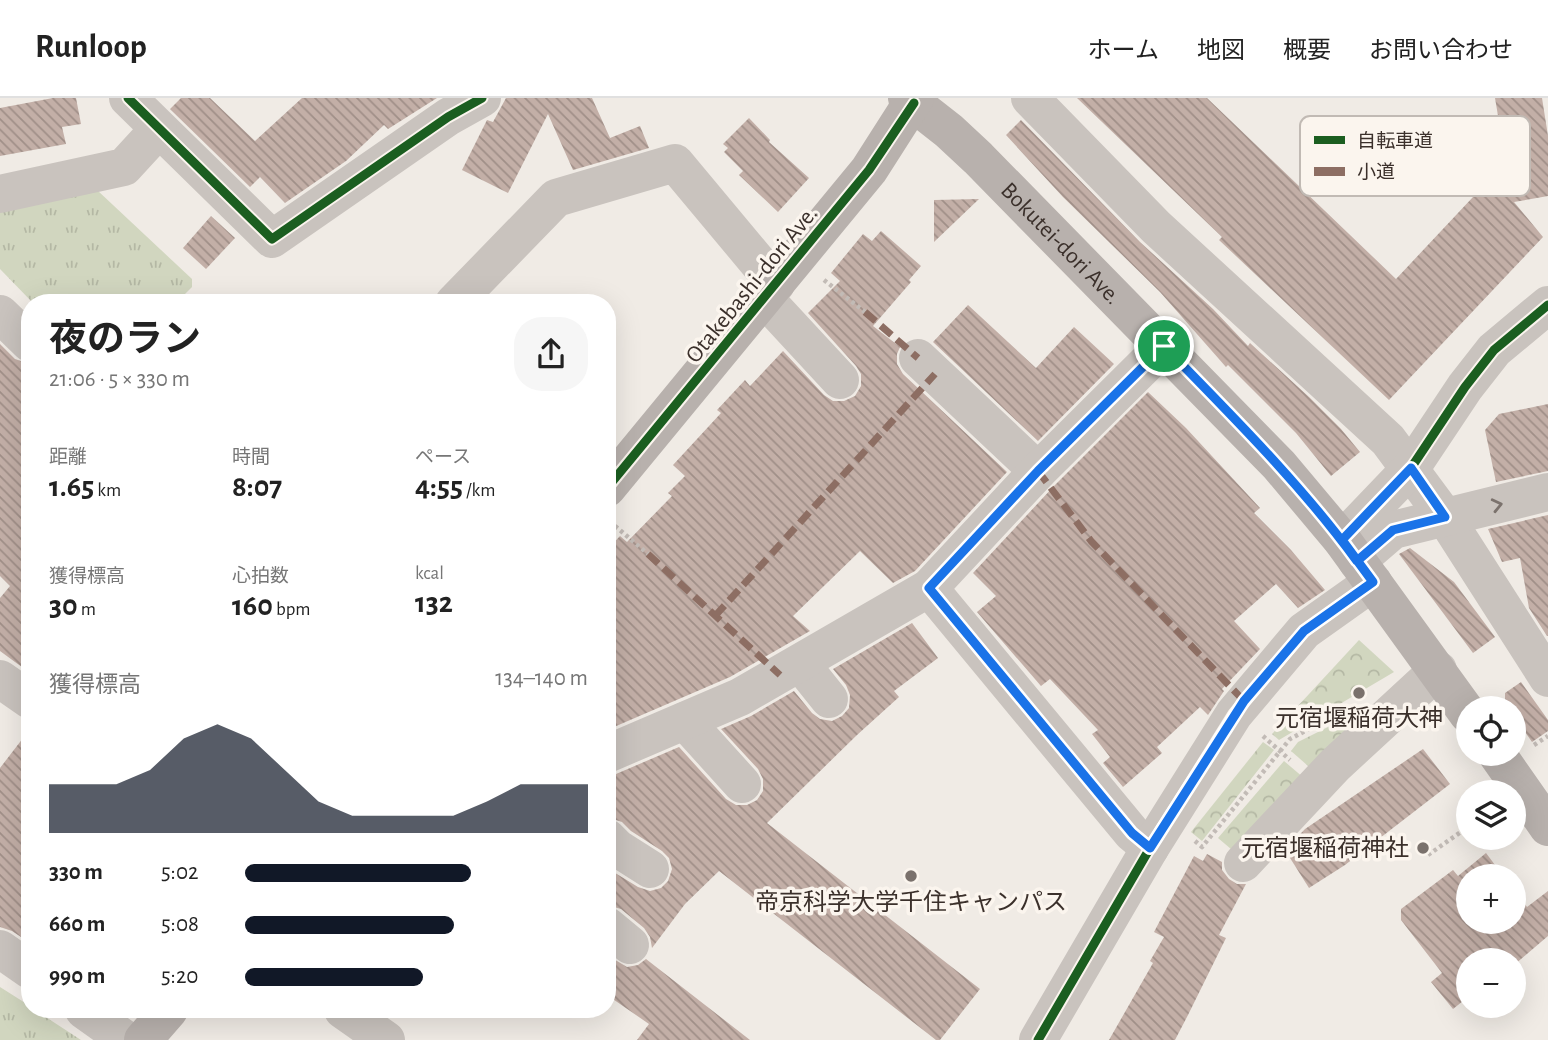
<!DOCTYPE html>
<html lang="ja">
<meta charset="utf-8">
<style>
:root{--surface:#fff;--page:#f6f6f6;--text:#222;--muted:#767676;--line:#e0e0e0;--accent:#111827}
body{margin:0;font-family:"Alegreya Sans","Noto Sans JP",sans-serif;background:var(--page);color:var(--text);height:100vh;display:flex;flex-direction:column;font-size:26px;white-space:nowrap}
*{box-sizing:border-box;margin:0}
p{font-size:23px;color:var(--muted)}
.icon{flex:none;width:38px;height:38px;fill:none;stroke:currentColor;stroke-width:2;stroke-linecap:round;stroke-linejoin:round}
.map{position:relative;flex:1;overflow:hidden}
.details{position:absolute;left:21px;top:196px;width:595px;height:724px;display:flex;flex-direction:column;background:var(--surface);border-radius:28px;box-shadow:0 7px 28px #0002}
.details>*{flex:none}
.tools{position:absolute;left:1456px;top:598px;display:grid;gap:14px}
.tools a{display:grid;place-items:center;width:70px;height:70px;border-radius:50%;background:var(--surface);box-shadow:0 7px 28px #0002;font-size:35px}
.pin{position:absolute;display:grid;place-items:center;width:60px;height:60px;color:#fff;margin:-30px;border:4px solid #fff;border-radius:50%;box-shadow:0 2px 7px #0007}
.round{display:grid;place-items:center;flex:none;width:74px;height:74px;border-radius:28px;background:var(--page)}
.summary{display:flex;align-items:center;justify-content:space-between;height:119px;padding:0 28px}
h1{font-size:38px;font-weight:700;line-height:52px}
.metrics{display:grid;grid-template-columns:repeat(3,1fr);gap:10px;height:119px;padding:7px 28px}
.metrics div{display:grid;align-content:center}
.metrics b{font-size:30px;font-weight:700}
.metrics small{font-size:19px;font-weight:400}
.metrics p{font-size:19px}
.chart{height:196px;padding:14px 28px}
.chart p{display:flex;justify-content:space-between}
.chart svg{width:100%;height:126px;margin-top:7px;fill:var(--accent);opacity:.7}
ul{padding:0 28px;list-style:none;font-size:23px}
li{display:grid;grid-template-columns:112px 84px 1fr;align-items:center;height:52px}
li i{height:18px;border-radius:9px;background:var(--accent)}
header{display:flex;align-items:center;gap:42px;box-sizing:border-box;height:98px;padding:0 35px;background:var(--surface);border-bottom:2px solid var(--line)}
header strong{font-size:33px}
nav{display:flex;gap:38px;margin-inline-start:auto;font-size:24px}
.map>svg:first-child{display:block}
.forest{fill:url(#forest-crowns)}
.park{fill:url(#park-tufts)}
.building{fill:url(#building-back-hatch)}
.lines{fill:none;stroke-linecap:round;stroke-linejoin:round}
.path{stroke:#c2bbb6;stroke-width:4.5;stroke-dasharray:3.5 3.5;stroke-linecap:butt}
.minor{stroke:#c9c3be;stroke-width:38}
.major{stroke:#b8b1ad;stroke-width:38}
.quiet{stroke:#8d6e63;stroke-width:7;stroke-dasharray:14 7;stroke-linecap:butt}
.cycleway-casing{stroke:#fbf5ee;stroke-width:13}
.cycleway{stroke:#1b5e20;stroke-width:9}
.oneway{stroke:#7b726d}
.route-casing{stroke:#fff;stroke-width:14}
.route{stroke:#1a73e8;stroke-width:9}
.poi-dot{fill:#7a716c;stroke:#fbf5ee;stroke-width:2.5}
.labels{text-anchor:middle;stroke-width:7;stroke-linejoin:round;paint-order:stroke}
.street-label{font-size:24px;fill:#3b302b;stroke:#fbf5ee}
.poi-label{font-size:24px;fill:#3b302b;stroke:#fbf5ee}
.key{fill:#fbf5ee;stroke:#c1bab4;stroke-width:2}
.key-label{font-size:19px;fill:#3b302b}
</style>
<header>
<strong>Runloop</strong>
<nav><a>ホーム</a><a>地図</a><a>概要</a><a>お問い合わせ</a></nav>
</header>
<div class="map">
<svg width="1548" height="942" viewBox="0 0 1548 942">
<defs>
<pattern id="forest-crowns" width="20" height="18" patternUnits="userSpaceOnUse" patternTransform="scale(1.75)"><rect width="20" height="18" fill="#d1d6bf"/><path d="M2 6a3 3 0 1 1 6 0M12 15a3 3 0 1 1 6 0" fill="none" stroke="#b4b8a4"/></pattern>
<pattern id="park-tufts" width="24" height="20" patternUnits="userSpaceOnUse" patternTransform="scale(1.75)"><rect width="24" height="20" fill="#d1d6bf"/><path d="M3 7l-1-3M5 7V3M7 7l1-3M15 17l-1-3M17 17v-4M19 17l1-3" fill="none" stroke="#b4b8a4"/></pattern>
<pattern id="building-back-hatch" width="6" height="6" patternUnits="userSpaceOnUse" patternTransform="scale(1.75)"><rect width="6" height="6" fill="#c3afa7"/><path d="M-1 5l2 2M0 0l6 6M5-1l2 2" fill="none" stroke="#a08f88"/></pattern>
</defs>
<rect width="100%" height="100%" fill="#f0ebe5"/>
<!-- forest -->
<g class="forest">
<polygon points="1359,542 1394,574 1279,642 1272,636"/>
<polygon points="1396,595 1315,674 1291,653 1298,644"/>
<polygon points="1263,644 1274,652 1202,743 1191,734"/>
<polygon points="1284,663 1304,680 1238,757 1218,740"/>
</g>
<!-- park -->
<g class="park">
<polygon points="97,92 192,181 192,189 176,205 33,205 0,171 0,111"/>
<polygon points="0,889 30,908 30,912 35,912 81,942 0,942"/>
</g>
<!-- building -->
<g class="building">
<polygon points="53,0 76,0 81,26 62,29 66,46 0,58 0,10"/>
<polygon points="181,0 210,0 255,43 302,0 437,0 388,31 384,27 346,63 285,105 260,79 250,89 170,11"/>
<polygon points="506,0 592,0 610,40 640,28 649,50 573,72 548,16 508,95 462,72 487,22 493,24"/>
<polygon points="1077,0 1207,0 1396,181 1488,83 1485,80 1506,65 1495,0 1542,0 1548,38 1548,98 1514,104 1543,139 1389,302 1219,142 1222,139"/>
<polygon points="749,20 770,42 769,44 809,80 778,114 739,77 743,73 724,54 728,50 723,46"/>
<polygon points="1021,22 1140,144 1213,211 1248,248 1250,245 1309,299 1341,331 1360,354 1331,378 1296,335 1228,267 1226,269 1160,194 1063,99 1006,37"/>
<polygon points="979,101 934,144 934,102"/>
<polygon points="211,118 235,140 206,171 183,150"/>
<polygon points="881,133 921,168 909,182 911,184 873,228 900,249 897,256 897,266 903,276 1007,374 915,473 893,485 860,453 793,518 810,533 730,579 607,632 607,452 620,438 627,444 672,398 668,395 685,378 673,367 721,315 717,312 745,282 750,288 783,253 824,297 833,303 844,303 855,298 861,288 861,276 856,268 808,215 840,183 831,175 863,136 872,143"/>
<polygon points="968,207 1036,270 1074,229 1114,266 1038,343 933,244"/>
<polygon points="0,246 15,261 30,266 30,575 0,553 0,500 10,488 0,478"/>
<polygon points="1148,294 1186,330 1260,410 1254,415 1291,452 1325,492 1298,510 1276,486 1234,523 1260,551 1222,591 1224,593 1208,617 1200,609 1157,649 1162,655 1123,689 1103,665 1110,659 1092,636 1098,632 1050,581 1041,588 977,514 996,498 973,475 1054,388"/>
<polygon points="1548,306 1548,373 1496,384 1485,332 1499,316"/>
<polygon points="1548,417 1548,538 1547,538 1529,510 1520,460 1502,464 1488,431"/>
<polygon points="1410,450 1454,484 1495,539 1473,555 1399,456"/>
<polygon points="912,525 938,560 894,593 899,599 857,637 767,725 980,891 940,942 936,942 719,773 685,806 652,850 650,839 644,830 621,811 607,807 607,770 638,789 650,793 661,790 668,783 672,771 669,760 662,753 631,733 622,724 607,719 607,677 616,676 679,649 726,701 736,707 747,707 757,702 763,693 763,681 758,671 721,631 751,618 794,593 812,615 820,621 832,623 842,618 849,610 850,597 846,587 833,571"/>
<polygon points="1521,584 1548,622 1548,633 1532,644 1514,618 1514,611 1509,611 1505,605 1505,595"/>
<polygon points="30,631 30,845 12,833 0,829 0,670"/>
<polygon points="1423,651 1450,686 1345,767 1309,790 1285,752 1305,731"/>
<polygon points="1486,755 1504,779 1468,779 1468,824 1514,824 1514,791 1527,809 1548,793 1548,838 1514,867 1514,863 1468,863 1468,899 1453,911 1431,884 1442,875 1401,822 1401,811 1453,772 1458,778"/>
<polygon points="1207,756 1222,764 1222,772 1229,781 1237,786 1246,786 1219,837 1226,840 1188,917 1175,942 1109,942 1153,865 1150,863 1164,839 1154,834 1194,758 1203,763"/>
<polygon points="607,857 627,869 638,867 646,861 750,942 637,942 649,926 607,897"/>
</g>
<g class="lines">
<!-- path -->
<g class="path">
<polyline points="824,182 865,214"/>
<polyline points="615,428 648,456"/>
<polyline points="1263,638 1290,662"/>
<polyline points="1534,647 1548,638"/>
<polyline points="1195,743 1202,749 1290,641 1330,620"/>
<polyline points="1428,757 1468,729"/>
</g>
<!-- minor -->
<g class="minor">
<polyline points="128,0 272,141 448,19 482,0"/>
<polyline points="1030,0 1156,129 1388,342 1445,419 1548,580"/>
<polyline points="0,96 124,69 158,32"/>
<polyline points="764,200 840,282"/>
<polyline points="454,205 556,100 675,65 776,186"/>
<polyline points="0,216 30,245"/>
<polyline points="918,260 1038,373"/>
<polyline points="1342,442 1411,370 1465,289 1494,252 1548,207"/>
<polyline points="1357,463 1393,432 1548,394"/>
<polyline points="929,490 1132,735 1150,750"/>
<polyline points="801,566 829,601"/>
<polyline points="0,581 30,602"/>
<polyline points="685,623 742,686"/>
<polyline points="607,656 740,599 929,490 1038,373 1164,248"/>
<polyline points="607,740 617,750 650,771"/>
<polyline points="1243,765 1335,667 1438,572"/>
<polyline points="607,828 630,847"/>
<polyline points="0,851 30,872"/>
<polyline points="84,912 126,942"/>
<polyline points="343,912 386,942"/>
<polyline points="1038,942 1150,750 1234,616 1304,533 1373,484"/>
</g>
<!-- major -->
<g class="major">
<path id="s1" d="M907,0L949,33L978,60L1279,367L1342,442L1468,616"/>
<polyline points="607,390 869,72 915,0"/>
<polyline points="1497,656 1548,729"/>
<polyline points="143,942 169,912"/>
</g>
<!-- quiet -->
<g class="quiet">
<polyline points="865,214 918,260"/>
<polyline points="1038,373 1091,443 1244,603"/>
<polyline points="648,456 780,577"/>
<polyline points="715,518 935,276"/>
</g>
<defs>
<g id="cycleway">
<polyline points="128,0 272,141 448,19 482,0"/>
<polyline points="607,390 869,72 914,5"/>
<polyline points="1342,442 1411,370 1465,289 1494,252 1548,207"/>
<polyline points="1038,942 1150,750 1234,616 1304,533 1373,484"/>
</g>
</defs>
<!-- cycleway casing -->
<use href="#cycleway" class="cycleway-casing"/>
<!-- cycleway -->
<use href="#cycleway" class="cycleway"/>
</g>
<!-- one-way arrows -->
<defs><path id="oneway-chevron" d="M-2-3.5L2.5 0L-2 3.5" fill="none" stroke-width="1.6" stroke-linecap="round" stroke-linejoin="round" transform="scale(1.75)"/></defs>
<use class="oneway" href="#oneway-chevron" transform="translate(1497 407) rotate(-13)"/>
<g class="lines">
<defs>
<path id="route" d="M1164,248L1038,373L929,490L1132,735L1150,750L1244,603L1304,533L1373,484L1342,442L1411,370L1445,419L1393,432L1357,463C1300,385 1231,317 1164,248"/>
</defs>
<!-- route casing -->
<use href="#route" class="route-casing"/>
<!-- route -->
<use href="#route" class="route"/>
</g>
<!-- markers -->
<g class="poi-dot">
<circle cx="1359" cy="595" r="7"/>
<circle cx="1423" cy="750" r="7"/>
<circle cx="911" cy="778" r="7"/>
</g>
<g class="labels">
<!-- street labels -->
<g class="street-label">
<text dy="8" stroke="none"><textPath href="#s1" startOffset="212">Bokutei-dori Ave.</textPath></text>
<text transform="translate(751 186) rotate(-51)" y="8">Otakebashi-dori Ave.</text>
</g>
<!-- poi labels -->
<g class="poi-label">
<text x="1359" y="628">元宿堰稲荷大神</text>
<text x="1409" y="758" text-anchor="end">元宿堰稲荷神社</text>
<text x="911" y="812">帝京科学大学千住キャンパス</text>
</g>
</g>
<!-- legend -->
<rect x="1300" y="18" width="230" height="80" rx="10" class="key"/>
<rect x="1314" y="38" width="31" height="8" fill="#1b5e20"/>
<rect x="1314" y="69" width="31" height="9" fill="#8d6e63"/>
<g class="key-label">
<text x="1357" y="49">自転車道</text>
<text x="1357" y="80">小道</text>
</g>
</svg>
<div class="tools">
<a><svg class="icon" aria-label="locate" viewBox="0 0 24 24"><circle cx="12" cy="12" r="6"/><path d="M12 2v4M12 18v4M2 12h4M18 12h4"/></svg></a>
<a><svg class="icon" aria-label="layers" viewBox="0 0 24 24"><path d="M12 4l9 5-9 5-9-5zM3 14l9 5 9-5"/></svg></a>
<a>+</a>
<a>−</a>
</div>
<div class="pin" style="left:1164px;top:248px;background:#1e9e55"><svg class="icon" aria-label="arrive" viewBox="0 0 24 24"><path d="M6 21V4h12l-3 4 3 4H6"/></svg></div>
<section class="details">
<div class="summary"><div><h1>夜のラン</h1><p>21:06 · 5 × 330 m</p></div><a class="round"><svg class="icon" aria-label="share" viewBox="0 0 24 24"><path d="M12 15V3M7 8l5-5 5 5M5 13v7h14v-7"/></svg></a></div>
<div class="metrics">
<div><p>距離</p><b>1.65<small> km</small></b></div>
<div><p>時間</p><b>8:07</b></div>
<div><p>ペース</p><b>4:55<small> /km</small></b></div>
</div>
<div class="metrics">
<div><p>獲得標高</p><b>30<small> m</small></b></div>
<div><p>心拍数</p><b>160<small> bpm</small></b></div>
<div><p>kcal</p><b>132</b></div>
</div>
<div class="chart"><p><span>獲得標高</span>134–140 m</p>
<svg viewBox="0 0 160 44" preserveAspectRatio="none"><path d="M0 44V27L10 27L20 27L30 22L40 11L50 6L60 11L70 22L80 33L90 38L100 38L110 38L120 38L130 33L140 27L150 27L160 27V44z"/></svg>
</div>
<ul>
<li><b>330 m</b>5:02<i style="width:66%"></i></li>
<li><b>660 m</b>5:08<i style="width:61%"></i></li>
<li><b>990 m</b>5:20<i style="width:52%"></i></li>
</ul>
</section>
</div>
